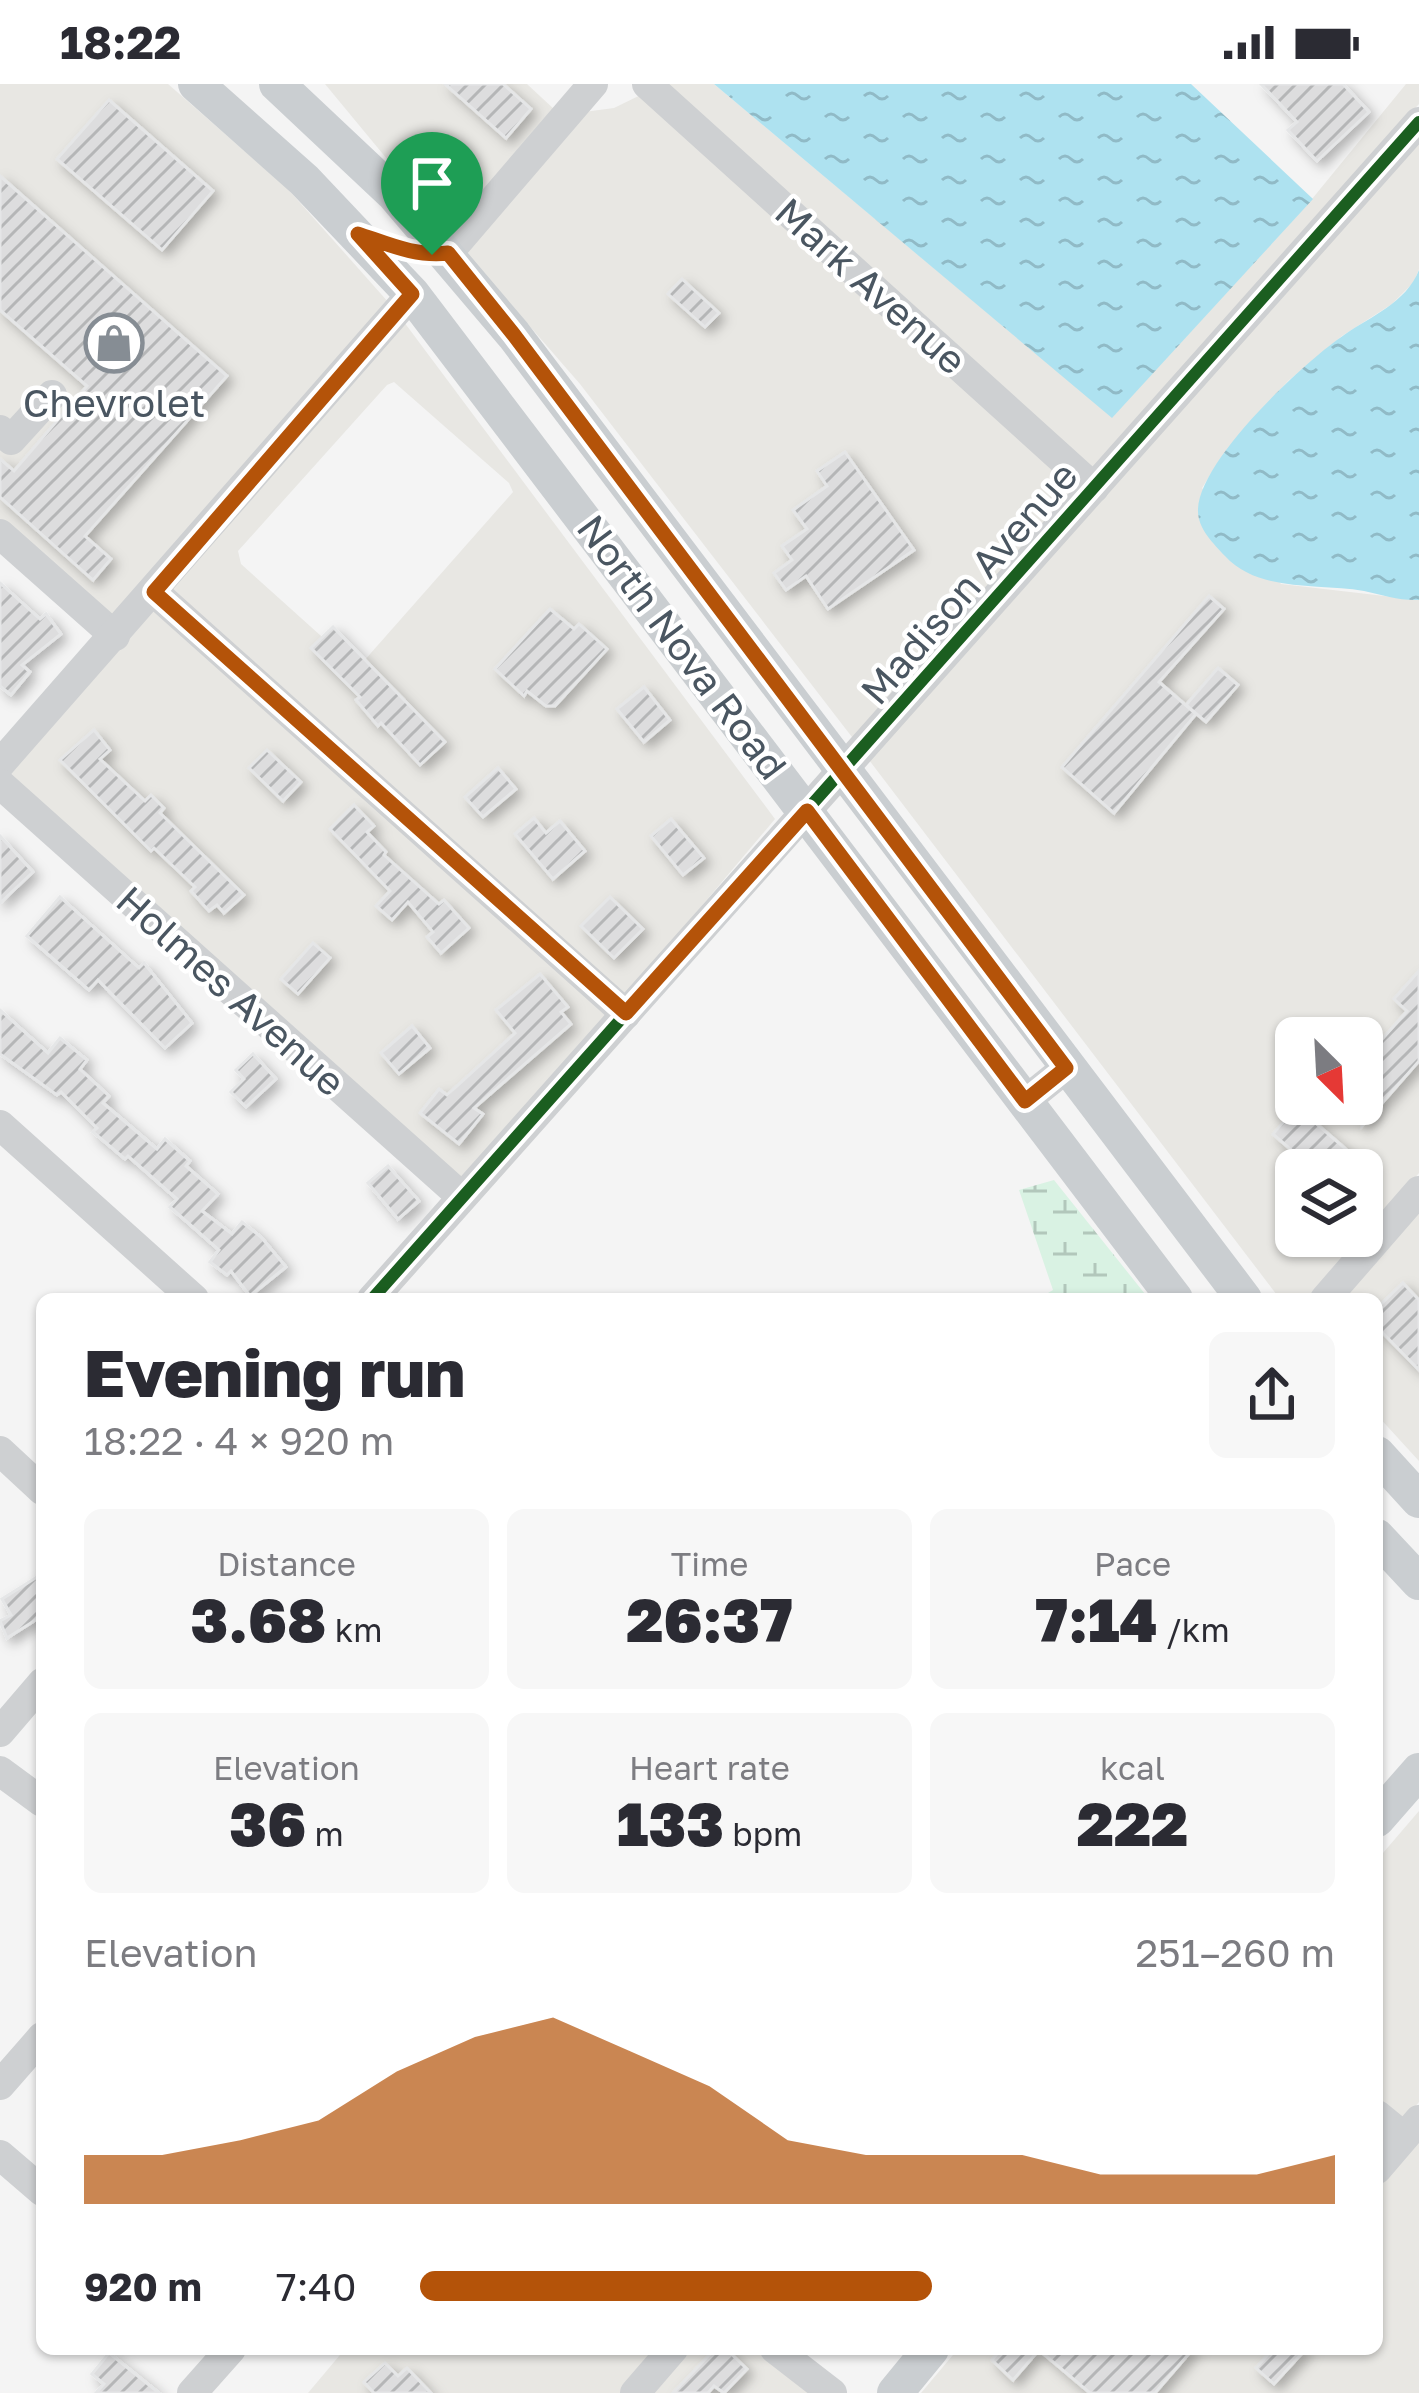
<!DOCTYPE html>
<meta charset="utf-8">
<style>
:root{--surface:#fff;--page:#f7f7f7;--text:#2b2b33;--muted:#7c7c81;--accent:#b45309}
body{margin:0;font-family:"Golos Text",sans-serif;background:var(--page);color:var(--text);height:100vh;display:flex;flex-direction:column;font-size:45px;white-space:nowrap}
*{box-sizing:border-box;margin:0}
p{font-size:39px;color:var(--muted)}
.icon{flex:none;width:66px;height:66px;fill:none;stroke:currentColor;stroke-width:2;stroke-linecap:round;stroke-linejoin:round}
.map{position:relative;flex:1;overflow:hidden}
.panel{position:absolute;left:36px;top:1209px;width:1347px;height:1062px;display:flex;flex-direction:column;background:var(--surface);border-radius:18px;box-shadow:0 3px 9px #0004}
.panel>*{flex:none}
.needle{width:78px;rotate:156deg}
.buttons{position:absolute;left:1275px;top:933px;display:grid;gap:24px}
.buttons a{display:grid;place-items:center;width:108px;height:108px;border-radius:18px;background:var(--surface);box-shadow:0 3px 9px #0004;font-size:60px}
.pin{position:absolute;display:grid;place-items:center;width:102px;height:102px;color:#fff;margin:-123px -51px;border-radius:50% 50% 50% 0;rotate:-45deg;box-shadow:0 0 12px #0007}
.pin .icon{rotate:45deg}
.round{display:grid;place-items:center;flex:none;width:126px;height:126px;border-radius:18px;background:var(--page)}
.overview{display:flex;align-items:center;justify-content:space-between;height:204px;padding:0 48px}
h1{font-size:66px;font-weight:800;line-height:90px}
.stats{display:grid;grid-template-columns:repeat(3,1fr);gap:18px;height:204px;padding:12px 48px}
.stats div{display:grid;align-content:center;border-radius:18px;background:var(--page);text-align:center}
.stats b{font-size:60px;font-weight:800}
.stats small{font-size:33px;font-weight:400}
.stats p{font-size:33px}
.chart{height:336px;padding:24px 48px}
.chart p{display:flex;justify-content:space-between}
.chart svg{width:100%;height:216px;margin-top:12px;fill:var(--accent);opacity:.7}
ul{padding:0 48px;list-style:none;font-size:39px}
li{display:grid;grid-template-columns:192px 144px 1fr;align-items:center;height:90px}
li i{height:30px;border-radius:15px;background:var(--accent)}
.status{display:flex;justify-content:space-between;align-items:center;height:84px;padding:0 60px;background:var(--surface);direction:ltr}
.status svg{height:33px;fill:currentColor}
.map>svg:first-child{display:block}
.commercial{fill:#e8e7e3;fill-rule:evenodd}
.wetland{fill:url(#wetland-marsh)}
.water{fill:url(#water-ripples)}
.building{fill:url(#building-hatch);stroke:#e5e6e7;stroke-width:3;filter:url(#shadow)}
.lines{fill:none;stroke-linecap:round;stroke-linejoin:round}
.minor{stroke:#ced0d2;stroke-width:30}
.major{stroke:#caced1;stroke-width:36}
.cycleway-casing{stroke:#fff;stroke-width:20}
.cycleway{stroke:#1b5e20;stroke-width:12}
.route-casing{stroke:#fff;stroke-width:24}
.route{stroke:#b45309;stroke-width:15}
.labels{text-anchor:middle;stroke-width:9;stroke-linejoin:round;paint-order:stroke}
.street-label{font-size:39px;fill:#4a5661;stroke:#fff}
.poi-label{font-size:39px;fill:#4a5661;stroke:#fff}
</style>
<div class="status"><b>18:22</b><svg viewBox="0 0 49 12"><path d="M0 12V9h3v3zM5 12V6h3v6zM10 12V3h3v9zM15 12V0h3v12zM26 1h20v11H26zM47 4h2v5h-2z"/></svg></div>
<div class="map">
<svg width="1419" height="2309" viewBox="0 0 1419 2309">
<defs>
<pattern id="wetland-marsh" width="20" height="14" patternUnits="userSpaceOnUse" patternTransform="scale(3)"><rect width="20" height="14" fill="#d9f2e3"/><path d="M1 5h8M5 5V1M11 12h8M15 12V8" fill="none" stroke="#b2c7bb"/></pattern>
<pattern id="water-ripples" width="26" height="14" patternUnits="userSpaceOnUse" patternTransform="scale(3)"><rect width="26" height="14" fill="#aee2f0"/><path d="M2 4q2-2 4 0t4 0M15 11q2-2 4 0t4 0" fill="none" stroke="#90bac6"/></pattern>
<pattern id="building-hatch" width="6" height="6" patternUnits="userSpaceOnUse" patternTransform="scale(3)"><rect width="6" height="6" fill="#ddddde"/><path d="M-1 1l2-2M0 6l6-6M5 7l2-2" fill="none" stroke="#b5b6b7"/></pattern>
<filter id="shadow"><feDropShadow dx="5.5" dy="5.5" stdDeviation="6" flood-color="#0004"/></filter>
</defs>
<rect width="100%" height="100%" fill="#f4f4f4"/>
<!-- commercial -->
<g class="commercial">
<polygon points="0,0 168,0 287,104 389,219 113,536 0,435"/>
<polygon points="325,0 527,0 555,26 449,150"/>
<polygon points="663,0 714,0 1112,333 1312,115 1406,0 1419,0 1419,20 855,657 580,300 465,168 584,28 614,24"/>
<path d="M1419,56V185L1414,198L1392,220L1342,252L1288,297L1220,375L1202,404L1281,500L1419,516V1089L1309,1215H1280L869,676ZM1296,954H1362V1020H1296ZM1296,1086H1362V1152H1296Z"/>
<path d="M404,238L775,735L625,913L170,508ZM394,298L509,399L513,408L363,578H350L241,480L238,467L387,301Z"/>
<polygon points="156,524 610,930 461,1097 6,691"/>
<polygon points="1419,1125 1419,1377 1377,1331 1377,1215 1341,1215"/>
<polygon points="1419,1727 1419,2018 1402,2038 1377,2017 1377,1776"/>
<polygon points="1419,2055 1419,2309 921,2309 958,2265 1377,2265 1377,2102"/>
<polygon points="345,2265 657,2265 620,2309 308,2309"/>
<polygon points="688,2265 757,2265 814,2309 651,2309"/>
</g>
<!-- wetland -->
<polygon class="wetland" points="1054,1096 1149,1215 1038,1215 1053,1206 1019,1106"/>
<!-- water -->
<g class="water">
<polygon points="714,0 1191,0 1313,115 1112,334"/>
<path d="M1419,186V516C1400,517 1383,511 1364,507C1318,499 1259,509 1225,472C1213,459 1197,444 1198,425C1200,375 1303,279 1344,251C1371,232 1406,219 1419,186Z"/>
</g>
<!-- building -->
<g class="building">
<polygon points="445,0 503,0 531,25 506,54"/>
<polygon points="1261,0 1343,0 1369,28 1317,77 1288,46 1297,38"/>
<polygon points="109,16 213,107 162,166 57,75"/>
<polygon points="0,92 227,292 85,452 111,475 93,496 0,413 0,375 14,387 87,302 0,226"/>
<polygon points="682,195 719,229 705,243 668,210"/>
<polygon points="845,368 914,466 828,525 806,492 786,506 774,489 792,476 782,462 807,445 793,426 827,402 817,387"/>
<polygon points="0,499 40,535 46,530 61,550 22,581 30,588 11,611 0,602"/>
<polygon points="1209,512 1224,525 1159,598 1196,630 1114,729 1062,683"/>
<polygon points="550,525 574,545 579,540 607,565 555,622 546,622 527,607 524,612 495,585"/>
<polygon points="333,543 445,658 420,681 381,639 378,642 356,616 360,613 311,564"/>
<polygon points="1218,584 1238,601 1206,638 1186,621"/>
<polygon points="644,603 670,636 644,658 617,625"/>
<polygon points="94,646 110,666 100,675 145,717 151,711 164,724 160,729 244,811 224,829 217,821 209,827 191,807 195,803 154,764 151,767 60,676"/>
<polygon points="267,666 301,698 283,717 249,684"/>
<polygon points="498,684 516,705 483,733 465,713"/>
<polygon points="354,721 374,742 367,748 386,768 384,771 439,820 444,816 469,844 441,869 427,853 433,848 408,818 392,836 376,822 390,807 330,745"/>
<polygon points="534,734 546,749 560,737 585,767 553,795 515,750"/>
<polygon points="671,735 704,774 683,791 651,752"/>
<polygon points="0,752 33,788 0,819"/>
<polygon points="60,813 139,884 144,879 192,939 165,964 98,896 89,906 27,852"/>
<polygon points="610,813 643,845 614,874 581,842"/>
<polygon points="313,859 330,874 298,910 281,895"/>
<polygon points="1419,887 1419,977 1362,1042 1362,978 1407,927 1394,915"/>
<polygon points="540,890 568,923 561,928 571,940 474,1024 483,1030 459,1060 420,1029 439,1005 447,1011 515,949 496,926"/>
<polygon points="0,926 48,969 60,954 87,976 80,985 109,1012 103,1019 157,1065 165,1055 190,1077 186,1082 218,1110 202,1127 232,1150 242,1138 261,1153 286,1183 250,1212 231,1187 227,1191 210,1178 219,1166 170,1123 177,1115 128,1072 125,1075 93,1048 97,1044 61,1008 57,1011 0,970"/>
<polygon points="412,942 430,964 399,990 381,969"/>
<polygon points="253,970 276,995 246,1023 231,1008 244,995 236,986"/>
<polygon points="1297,1023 1348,1067 1331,1086 1314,1086 1273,1050"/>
<polygon points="388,1082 419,1117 398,1135 368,1099"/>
<polygon points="1403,1199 1419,1216 1419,1286 1377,1243 1377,1224"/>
<polygon points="42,1490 42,1532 7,1554 0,1537 11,1531 2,1515"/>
<polygon points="715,2265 726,2265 747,2285 724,2309 714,2302 708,2309 673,2309"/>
<polygon points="1001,2265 1193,2265 1155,2309 1090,2309 1039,2266 1013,2296 992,2276"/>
<polygon points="1273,2265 1306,2265 1274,2300 1256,2284"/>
<polygon points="109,2269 159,2309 96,2309 104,2300 92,2290"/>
<polygon points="385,2279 398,2292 407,2284 431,2309 374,2309 364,2298"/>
</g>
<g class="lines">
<!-- minor -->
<g class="minor">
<polyline points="647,0 1094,404"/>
<polyline points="448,169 593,0"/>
<polyline points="0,346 11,356 52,311"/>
<polyline points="0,450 115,552"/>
<polyline points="154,508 626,930"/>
<polyline points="0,680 412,210"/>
<polyline points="0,700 462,1113"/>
<polyline points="1025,1017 1066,984"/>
<polyline points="0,1041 194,1215"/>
<polyline points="372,1215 1419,38"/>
<polyline points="1325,1215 1419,1107"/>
<polyline points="0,1367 42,1406"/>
<polyline points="0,1648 42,1599"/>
<polyline points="0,1687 42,1718"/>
<polyline points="0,2001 42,1953"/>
<polyline points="1377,2031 1404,2053"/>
<polyline points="0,2071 42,2107"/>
<polyline points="1377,2085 1419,2036"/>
<polyline points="775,2265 832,2309"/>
<polyline points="192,2309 231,2265"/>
<polyline points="635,2309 673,2265"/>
</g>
<!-- major -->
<g class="major">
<polyline points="196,0 304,96 412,210 1175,1215"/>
<polyline points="277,0 395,111 514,251 1244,1215"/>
<polyline points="1377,1370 1419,1416"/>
<polyline points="1377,1453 1419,1498"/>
<polyline points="1377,1735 1419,1687"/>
<polyline points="895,2309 931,2265"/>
</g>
<defs>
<g id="cycleway">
<polyline points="154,508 626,930"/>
<polyline points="372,1215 1419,38"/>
</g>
</defs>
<!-- cycleway casing -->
<use href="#cycleway" class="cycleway-casing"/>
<!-- cycleway -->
<use href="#cycleway" class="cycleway"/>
</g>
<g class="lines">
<defs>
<path id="route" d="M358,150C388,160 416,173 448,169L514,251L1066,984L1025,1017L807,727L626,929L154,508L412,210Z"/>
</defs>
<!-- route casing -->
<use href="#route" class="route-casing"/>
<!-- route -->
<use href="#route" class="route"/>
</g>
<!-- icons -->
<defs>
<symbol id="shop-ring" viewBox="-11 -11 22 22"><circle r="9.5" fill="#fff" stroke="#868d94" stroke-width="1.5"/><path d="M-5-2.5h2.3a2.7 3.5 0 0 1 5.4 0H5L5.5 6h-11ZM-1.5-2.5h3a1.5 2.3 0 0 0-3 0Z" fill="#868d94"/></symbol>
</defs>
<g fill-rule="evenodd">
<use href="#shop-ring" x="81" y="226" width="66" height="66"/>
</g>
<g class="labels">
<!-- street labels -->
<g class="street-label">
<text transform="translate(871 202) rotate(42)" y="14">Mark Avenue</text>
<text transform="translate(969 499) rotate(-49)" y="14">Madison Avenue</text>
<text transform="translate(682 563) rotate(53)" y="14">North Nova Road</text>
<text transform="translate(231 907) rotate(42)" y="14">Holmes Avenue</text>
</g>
<!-- poi labels -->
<g class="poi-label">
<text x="114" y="333">Chevrolet</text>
</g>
</g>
</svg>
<div class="buttons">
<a><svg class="needle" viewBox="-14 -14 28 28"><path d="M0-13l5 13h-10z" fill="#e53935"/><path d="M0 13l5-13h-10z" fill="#7c7c81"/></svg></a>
<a><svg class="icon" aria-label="layers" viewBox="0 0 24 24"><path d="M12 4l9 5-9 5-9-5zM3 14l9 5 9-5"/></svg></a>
</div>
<div class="pin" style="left:432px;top:171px;background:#1e9e55"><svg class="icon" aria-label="arrive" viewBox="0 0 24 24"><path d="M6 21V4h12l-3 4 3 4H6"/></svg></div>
<section class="panel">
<div class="overview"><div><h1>Evening run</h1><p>18:22 · 4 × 920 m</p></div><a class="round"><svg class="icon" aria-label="share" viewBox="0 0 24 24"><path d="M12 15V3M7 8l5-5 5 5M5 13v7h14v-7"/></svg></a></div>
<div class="stats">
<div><p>Distance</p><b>3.68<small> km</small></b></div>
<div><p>Time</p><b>26:37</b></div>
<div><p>Pace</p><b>7:14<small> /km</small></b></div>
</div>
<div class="stats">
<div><p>Elevation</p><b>36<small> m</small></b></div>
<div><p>Heart rate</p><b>133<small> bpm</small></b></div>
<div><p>kcal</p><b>222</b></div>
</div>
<div class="chart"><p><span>Elevation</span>251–260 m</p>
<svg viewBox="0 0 160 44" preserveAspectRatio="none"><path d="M0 44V34L10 34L20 31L30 27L40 17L50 10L60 6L70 13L80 20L90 31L100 34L110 34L120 34L130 38L140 38L150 38L160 34V44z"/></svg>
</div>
<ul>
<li><b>920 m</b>7:40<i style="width:56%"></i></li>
</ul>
</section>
</div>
